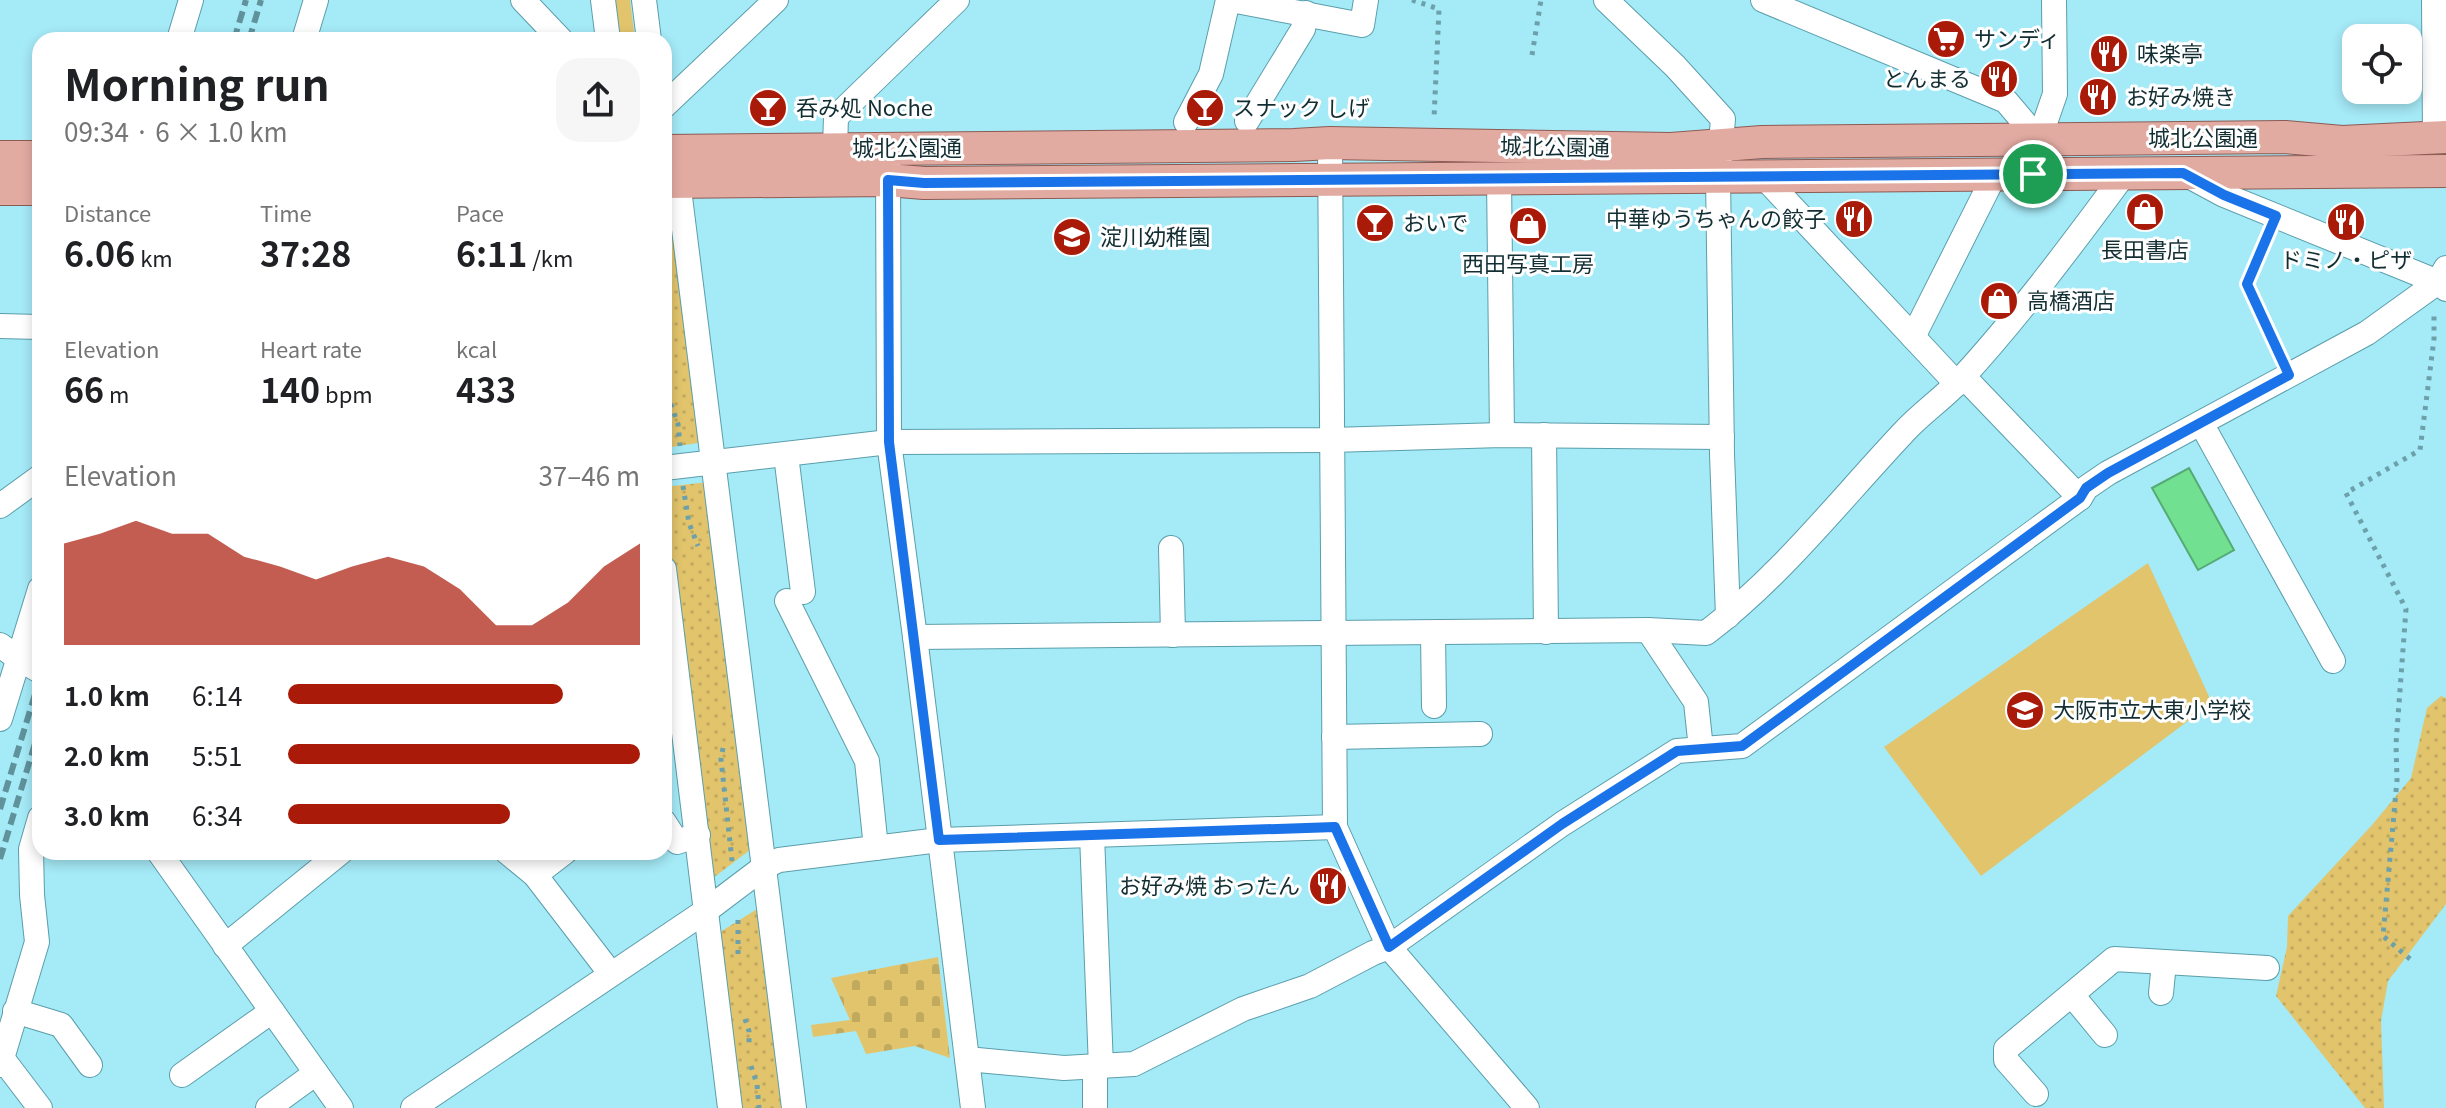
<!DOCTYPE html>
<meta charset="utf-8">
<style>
:root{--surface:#fff;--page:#f6f6f6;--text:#202124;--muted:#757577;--accent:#aa1a08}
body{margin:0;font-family:Georgia,"Noto Sans JP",serif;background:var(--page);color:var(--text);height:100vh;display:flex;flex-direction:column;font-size:30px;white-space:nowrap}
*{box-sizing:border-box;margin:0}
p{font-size:26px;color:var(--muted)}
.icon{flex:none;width:44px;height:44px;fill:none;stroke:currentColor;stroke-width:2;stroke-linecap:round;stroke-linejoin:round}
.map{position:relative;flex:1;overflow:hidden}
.drawer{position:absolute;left:32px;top:32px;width:640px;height:828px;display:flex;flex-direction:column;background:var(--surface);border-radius:24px;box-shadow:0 4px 12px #0003}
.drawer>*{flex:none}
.controls{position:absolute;left:2342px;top:24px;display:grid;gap:16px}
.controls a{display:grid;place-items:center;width:80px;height:80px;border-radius:16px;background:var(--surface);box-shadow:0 4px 12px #0003;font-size:40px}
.pin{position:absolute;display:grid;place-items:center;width:68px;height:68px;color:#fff;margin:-34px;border:4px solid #fff;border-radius:50%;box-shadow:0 2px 8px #0007}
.round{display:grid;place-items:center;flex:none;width:84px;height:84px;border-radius:24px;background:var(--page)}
.summary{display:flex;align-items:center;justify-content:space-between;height:136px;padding:0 32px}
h1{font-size:44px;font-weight:700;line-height:60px}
.metrics{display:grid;grid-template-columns:repeat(3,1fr);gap:12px;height:136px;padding:8px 32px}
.metrics div{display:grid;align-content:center}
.metrics b{font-size:34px;font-weight:700}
.metrics small{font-size:22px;font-weight:400}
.metrics p{font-size:22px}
.chart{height:224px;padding:16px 32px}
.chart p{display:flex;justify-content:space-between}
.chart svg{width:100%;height:144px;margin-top:8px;fill:var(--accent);opacity:.7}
ul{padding:0 32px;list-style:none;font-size:26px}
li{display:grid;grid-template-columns:128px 96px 1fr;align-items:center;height:60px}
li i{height:20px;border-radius:10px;background:var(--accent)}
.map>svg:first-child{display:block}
.grass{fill:#e2c46c}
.cemetery{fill:url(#cemetery-stones)}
.park{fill:url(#park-dots)}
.water{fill:#71e090;stroke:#54ab74;stroke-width:2}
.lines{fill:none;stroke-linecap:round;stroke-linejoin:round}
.minor-casing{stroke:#5b9eab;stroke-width:26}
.major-casing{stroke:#8c5b53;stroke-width:34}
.path{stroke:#6ca1ab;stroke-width:5;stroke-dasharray:4 6;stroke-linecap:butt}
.minor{stroke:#fff;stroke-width:24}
.major{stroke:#e2aba2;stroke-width:32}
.rail{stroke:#60929b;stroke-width:6;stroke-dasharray:12 6;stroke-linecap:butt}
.route-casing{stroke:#fff;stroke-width:16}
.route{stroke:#1a73e8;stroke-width:10}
.labels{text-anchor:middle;stroke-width:6;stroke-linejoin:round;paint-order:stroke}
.poi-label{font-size:22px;fill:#122e33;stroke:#fefefe;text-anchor:start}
.street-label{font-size:22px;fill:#122e33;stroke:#fefefe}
</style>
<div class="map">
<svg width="2446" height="1108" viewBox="0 0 2446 1108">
<defs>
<pattern id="cemetery-stones" width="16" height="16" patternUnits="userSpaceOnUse" patternTransform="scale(2)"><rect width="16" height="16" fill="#e2c46c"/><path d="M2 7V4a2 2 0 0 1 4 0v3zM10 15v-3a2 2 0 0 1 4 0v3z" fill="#c1a95e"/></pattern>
<pattern id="park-dots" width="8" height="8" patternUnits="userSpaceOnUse" patternTransform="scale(2)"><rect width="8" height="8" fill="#e2c46c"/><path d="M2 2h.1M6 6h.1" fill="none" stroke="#c1a95e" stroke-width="1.8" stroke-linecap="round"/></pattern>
</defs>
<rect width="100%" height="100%" fill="#a5eaf7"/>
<!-- grass -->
<g class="grass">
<polygon points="613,0 630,0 635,40 618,40"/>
<polygon points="2148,563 2212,703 1981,876 1884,747"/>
</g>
<!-- cemetery -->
<polygon class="cemetery" points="938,957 950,1058 915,1046 866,1054 856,1031 813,1037 811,1025 850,1020 831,978"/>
<!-- park -->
<g class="park">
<polygon points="676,225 705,442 664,448 664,226"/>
<polygon points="709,482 754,847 709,881 664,517 664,487"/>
<polygon points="2441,696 2446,698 2446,904 2388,981 2381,1021 2384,1108 2365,1108 2276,996 2287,947 2288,916 2372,825 2411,778 2427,708"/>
<polygon points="762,906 787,1108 738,1108 717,934"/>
</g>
<!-- water -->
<polygon class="water" points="2189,468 2234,550 2198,570 2152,488"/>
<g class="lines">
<defs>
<g id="minor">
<polyline points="523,0 561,40"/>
<polyline points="603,0 608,40"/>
<polyline points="644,0 649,40"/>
<polyline points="1231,0 1362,25 1366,0"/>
<polyline points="1606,0 1675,66 1723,119 1718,177 1722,454 1728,616"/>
<polyline points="1763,0 2006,101 2039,140"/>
<polyline points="2434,0 2435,138"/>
<polyline points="179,40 191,0"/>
<polyline points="304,40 316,0"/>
<polyline points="664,106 776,0"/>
<polyline points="1247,121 1303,29 1306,13"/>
<polyline points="1186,122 1211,74 1228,0"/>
<polyline points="1330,143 1335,827 1389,947 1527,1108"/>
<polyline points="835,148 836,117 957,0"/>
<polyline points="888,163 889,442 915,637 973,1108"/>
<polyline points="674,166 678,181 794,1108"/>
<polyline points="2033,174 2039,140 2055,94 2054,0"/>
<polyline points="2185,174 2224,195 2438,282 2446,289"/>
<polyline points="1763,176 1957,384"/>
<polyline points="1499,178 1502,435"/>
<polyline points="0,326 40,327"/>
<polyline points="1913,337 1995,174"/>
<polyline points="1964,377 2080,498"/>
<polyline points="2201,423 2333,661"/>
<polyline points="1544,435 1546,632"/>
<polyline points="786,455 803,592"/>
<polyline points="664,468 889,442 1331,440 1502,435 1722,437"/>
<polyline points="0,506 40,477"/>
<polyline points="1171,548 1173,635"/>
<polyline points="664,569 730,1108"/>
<polyline points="787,601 867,761 876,848"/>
<polyline points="1648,630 1696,702 1701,749"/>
<polyline points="1433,633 1434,706"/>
<path d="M915,637L1648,630L1706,633C1781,576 1839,501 1903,433C1921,413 1944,398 1961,379C2019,316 2074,242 2125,173"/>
<polyline points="0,645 19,659 40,671"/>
<polyline points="0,719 40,589"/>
<polyline points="1334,737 1480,734"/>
<polyline points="664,822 677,842 698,835"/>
<polyline points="1092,835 1101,1067"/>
<polyline points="159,852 341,1108"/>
<polyline points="507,852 535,875 611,974"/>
<polyline points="535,875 565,852"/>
<polyline points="225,946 341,852"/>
<polyline points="2161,993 2164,963"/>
<polyline points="2072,995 2105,1035"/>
<polyline points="15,1011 61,1025 90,1065"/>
<polyline points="2,1058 40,1108"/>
<polyline points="967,1059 1064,1068 1134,1064 1243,1009 1310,986 1373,953 1389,947 1562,824 1677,751 1742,746 2080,498 2086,488 2108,473 2367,333 2438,282 2446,268"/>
<polyline points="0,1065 37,942 32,895 31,849 40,818"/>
<polyline points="1095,1067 1095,1108"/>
<polyline points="182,1075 272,1011"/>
<polyline points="2036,1094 2006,1060 2006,1049 2114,959 2267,968"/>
<polyline points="268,1108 316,1073"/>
<polyline points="413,1108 707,910 764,867 779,860 939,840 1335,827"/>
</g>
<g id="major">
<polyline points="664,151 1294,145 1330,143 1671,149 1762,142 2285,137 2342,142 2446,137"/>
<polyline points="0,157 40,157"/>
<polyline points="664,182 888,180 924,183 2446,171"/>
<polyline points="0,189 40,189"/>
</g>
</defs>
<!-- minor casing -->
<use href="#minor" class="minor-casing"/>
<!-- major casing -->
<use href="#major" class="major-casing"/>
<!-- path -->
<g class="path">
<polyline points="1412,0 1439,9 1434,119"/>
<polyline points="1532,55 1541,0"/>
<polyline points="2267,237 2247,284 2280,356"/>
<polyline points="664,336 671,322"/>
<polyline points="664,385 678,424 680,446"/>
<polyline points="683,486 689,523 698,546"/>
<polyline points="723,748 721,759 732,861"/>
<polyline points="738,954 738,916"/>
<polyline points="2410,959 2383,936 2397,780 2396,744 2406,609 2346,493 2420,450 2434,339 2434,313"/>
<polyline points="745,1019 749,1031 749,1044"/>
<polyline points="751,1066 757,1084 759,1108"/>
</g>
<!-- minor -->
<use href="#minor" class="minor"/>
<!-- major -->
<use href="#major" class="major"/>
<!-- rail -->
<g class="rail">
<polyline points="234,40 246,0"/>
<polyline points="249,40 261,0"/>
<polyline points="0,809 40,678"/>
<polyline points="0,859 40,727"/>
</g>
</g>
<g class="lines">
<defs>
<polygon id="route" points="2183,173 2224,195 2276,216 2247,284 2289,375 2108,473 2086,488 2080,498 1742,746 1677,751 1562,824 1389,947 1335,827 939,840 889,442 888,180 924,183"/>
</defs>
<!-- route casing -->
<use href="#route" class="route-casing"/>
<!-- route -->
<use href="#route" class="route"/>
</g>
<!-- icons -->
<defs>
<symbol id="supermarket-disc" viewBox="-11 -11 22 22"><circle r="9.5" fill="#aa1a08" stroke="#fefefe"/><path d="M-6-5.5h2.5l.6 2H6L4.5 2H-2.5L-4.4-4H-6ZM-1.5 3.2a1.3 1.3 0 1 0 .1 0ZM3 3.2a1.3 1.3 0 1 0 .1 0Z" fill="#fff"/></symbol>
<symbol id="restaurant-disc" viewBox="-11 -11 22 22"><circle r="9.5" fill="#aa1a08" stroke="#fefefe"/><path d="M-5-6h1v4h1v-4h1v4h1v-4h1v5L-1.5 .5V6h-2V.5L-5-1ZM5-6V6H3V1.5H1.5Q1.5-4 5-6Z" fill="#fff"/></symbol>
<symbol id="bar-disc" viewBox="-11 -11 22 22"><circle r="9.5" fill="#aa1a08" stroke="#fefefe"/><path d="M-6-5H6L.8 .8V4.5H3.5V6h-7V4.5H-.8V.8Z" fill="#fff"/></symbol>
<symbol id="shop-disc" viewBox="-11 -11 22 22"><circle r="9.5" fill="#aa1a08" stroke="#fefefe"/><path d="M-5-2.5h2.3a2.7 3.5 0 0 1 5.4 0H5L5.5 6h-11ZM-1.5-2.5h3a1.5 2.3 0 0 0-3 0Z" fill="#fff"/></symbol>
<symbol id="school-disc" viewBox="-11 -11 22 22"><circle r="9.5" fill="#aa1a08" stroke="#fefefe"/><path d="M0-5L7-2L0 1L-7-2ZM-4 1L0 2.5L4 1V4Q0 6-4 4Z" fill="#fff"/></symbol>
</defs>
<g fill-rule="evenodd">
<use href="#supermarket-disc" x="1924" y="17" width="44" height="44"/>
<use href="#restaurant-disc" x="2087" y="32" width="44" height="44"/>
<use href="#restaurant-disc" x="1977" y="57" width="44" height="44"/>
<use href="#restaurant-disc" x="2076" y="75" width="44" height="44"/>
<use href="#bar-disc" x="746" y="86" width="44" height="44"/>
<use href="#bar-disc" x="1183" y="86" width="44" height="44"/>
<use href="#shop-disc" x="2123" y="190" width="44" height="44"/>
<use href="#restaurant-disc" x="1832" y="197" width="44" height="44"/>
<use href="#restaurant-disc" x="2324" y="200" width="44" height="44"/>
<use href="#bar-disc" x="1353" y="201" width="44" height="44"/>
<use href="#shop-disc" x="1506" y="204" width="44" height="44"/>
<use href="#school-disc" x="1050" y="215" width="44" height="44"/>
<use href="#shop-disc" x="1977" y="279" width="44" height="44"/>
<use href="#school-disc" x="2003" y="688" width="44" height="44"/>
<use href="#restaurant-disc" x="1306" y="864" width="44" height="44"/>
</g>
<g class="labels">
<!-- poi labels -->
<g class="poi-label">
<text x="1974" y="47">サンディ</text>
<text x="2137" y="62">味楽亭</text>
<text x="1971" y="87" text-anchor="end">とんまる</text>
<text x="2126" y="105">お好み焼き</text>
<text x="796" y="116">呑み処 Noche</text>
<text x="1233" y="116">スナック しげ</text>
<text x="1826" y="227" text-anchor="end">中華ゆうちゃんの餃子</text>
<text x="1403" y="231">おいで</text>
<text x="1100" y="245">淀川幼稚園</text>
<text x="2145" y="258" text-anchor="middle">長田書店</text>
<text x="2346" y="268" text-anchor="middle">ドミノ・ピザ</text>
<text x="1528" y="272" text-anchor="middle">西田写真工房</text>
<text x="2027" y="309">高橋酒店</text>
<text x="2053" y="718">大阪市立大東小学校</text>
<text x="1300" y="894" text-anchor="end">お好み焼 おったん</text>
</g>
<!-- street labels -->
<g class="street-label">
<text x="2203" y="146">城北公園通</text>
<text transform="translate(1555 147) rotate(1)" y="8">城北公園通</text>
<text x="907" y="156">城北公園通</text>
</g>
</g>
</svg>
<div class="controls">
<a><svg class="icon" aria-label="locate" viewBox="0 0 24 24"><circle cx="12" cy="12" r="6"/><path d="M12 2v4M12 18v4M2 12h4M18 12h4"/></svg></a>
</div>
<div class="pin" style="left:2033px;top:174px;background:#1e9e55"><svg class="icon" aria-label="arrive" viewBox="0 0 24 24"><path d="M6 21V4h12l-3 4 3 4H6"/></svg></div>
<section class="drawer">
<div class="summary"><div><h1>Morning run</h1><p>09:34 · 6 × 1.0 km</p></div><a class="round"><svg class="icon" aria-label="share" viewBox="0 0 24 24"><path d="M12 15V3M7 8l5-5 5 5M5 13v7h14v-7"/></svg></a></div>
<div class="metrics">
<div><p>Distance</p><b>6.06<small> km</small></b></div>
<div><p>Time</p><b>37:28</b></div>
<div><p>Pace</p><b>6:11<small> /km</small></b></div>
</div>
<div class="metrics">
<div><p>Elevation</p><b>66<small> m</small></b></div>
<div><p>Heart rate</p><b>140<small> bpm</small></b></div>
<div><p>kcal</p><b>433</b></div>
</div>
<div class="chart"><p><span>Elevation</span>37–46 m</p>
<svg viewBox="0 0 160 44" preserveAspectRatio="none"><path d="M0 44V13L10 10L20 6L30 10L40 10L50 17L60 20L70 24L80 20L90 17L100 20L110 27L120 38L130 38L140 31L150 20L160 13V44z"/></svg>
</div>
<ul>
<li><b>1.0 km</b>6:14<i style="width:78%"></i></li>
<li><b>2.0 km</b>5:51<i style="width:100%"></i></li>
<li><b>3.0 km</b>6:34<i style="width:63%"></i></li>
</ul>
</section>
</div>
